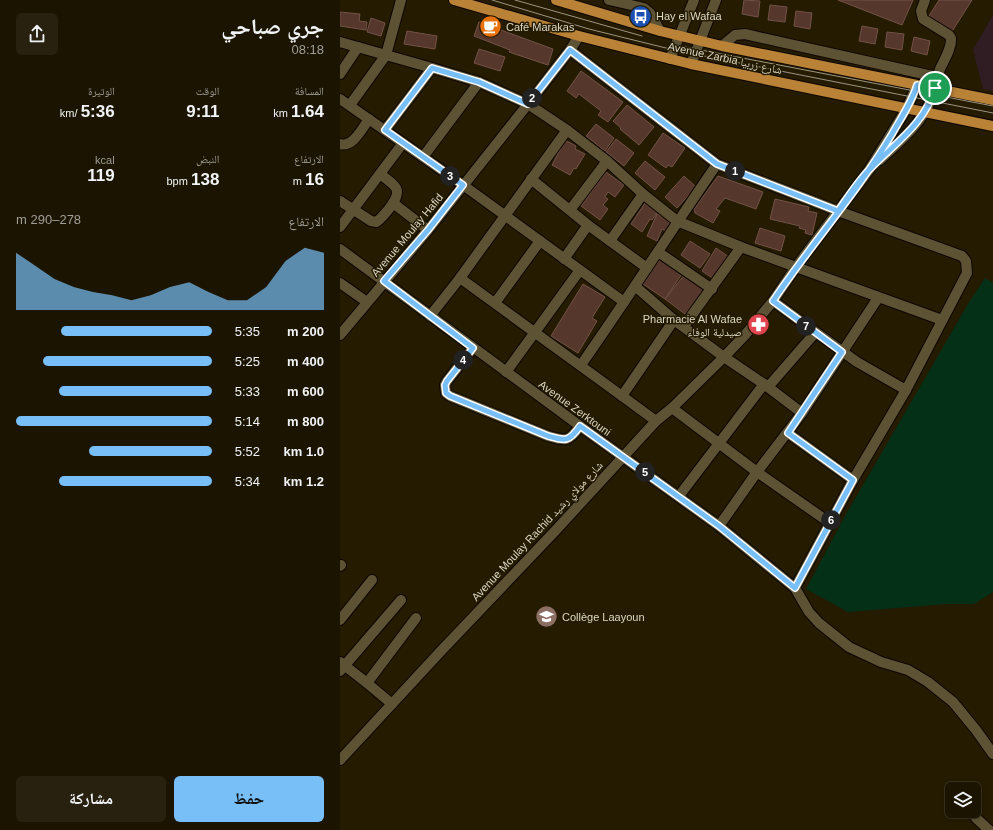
<!DOCTYPE html>
<html lang="ar">
<meta charset="utf-8">
<style>
:root{--surface:#1b1400;--page:#28210f;--text:#f1f3f6;--muted:#a09e99;--line:#393322;--accent:#78bff7}
body{margin:0;font-family:Helvetica,"Noto Naskh Arabic",sans-serif;background:var(--page);color:var(--text);direction:rtl;height:100vh;display:flex;flex-direction:column;font-size:15px;white-space:nowrap}
*{box-sizing:border-box;margin:0}
p{font-size:13px;color:var(--muted)}
.icon{flex:none;width:22px;height:22px;fill:none;stroke:currentColor;stroke-width:2;stroke-linecap:round;stroke-linejoin:round}
.map{position:relative;flex:1;overflow:hidden;direction:ltr}
.drawer{display:flex;flex-direction:column;background:var(--surface);width:340px}
.drawer>*{flex:none}
.buttons{position:absolute;left:605px;top:782px;display:grid;gap:8px}
.buttons a{display:grid;place-items:center;width:36px;height:36px;border-radius:6px;background:var(--surface);box-shadow:0 2px 6px #0003,0 0 0 1px var(--line);font-size:20px}
.pin{position:absolute;display:grid;place-items:center;width:34px;height:34px;color:#fff;margin:-17px;border:2px solid #fff;border-radius:50%;box-shadow:0 1px 4px #0007}
.km{position:absolute;width:20px;height:20px;margin:-10px;border-radius:50%;background:#222;color:#fff;font-size:11px;line-height:20px;text-align:center}
.round{display:grid;place-items:center;flex:none;width:42px;height:42px;border-radius:6px;background:var(--page)}
.overview{display:flex;align-items:center;justify-content:space-between;height:68px;padding:0 16px}
h1{font-size:22px;font-weight:800;line-height:30px}
.metrics{display:grid;grid-template-columns:repeat(3,1fr);gap:6px;height:68px;padding:4px 16px}
.metrics div{display:grid;align-content:center}
.metrics b{font-size:17px;font-weight:800}
.metrics small{font-size:11px;font-weight:400}
.metrics p{font-size:11px}
.chart{height:112px;padding:8px 16px}
.chart p{display:flex;justify-content:space-between}
.chart svg{width:100%;height:72px;margin-top:4px;fill:var(--accent);opacity:.7}
.button{display:flex;gap:8px;margin-top:auto;padding:8px 16px}
.button a{flex:1;height:46px;border-radius:6px;background:var(--accent);color:#111;font-size:16px;font-weight:800;line-height:46px;text-align:center}
.button a+a{background:var(--page);color:var(--text)}
ul{padding:0 16px;list-style:none;font-size:13px}
li{display:grid;grid-template-columns:64px 48px 1fr;align-items:center;height:30px}
li i{height:10px;border-radius:5px;background:var(--accent)}
main{display:flex;flex:1;min-height:0}
.map>svg:first-child{display:block}
.medical{fill:#301d23}
.green{fill:#043018}
.building{fill:#55372c;stroke:#735247}
.lines{fill:none;stroke-linecap:round;stroke-linejoin:round}
.minor-casing{stroke:#0e0600;stroke-width:12}
.major-casing{stroke:#0e0600;stroke-width:12}
.minor{stroke:#5d5334;stroke-width:10}
.major{stroke:#ba8237;stroke-width:10}
.tram{stroke:#9c9580;stroke-width:1}
.route-casing{stroke:#fff;stroke-width:8}
.route{stroke:#78bff7;stroke-width:5}
.labels{text-anchor:middle;stroke-width:3;stroke-linejoin:round;paint-order:stroke}
.poi-label{font-size:11px;fill:#ddd7c6;stroke:#241b00;text-anchor:start}
.street-label{font-size:11px;fill:#ddd7c6;stroke:#241b00}
</style>
<main>
<div class="map">
<svg width="653" height="830" viewBox="0 0 653 830">
<rect width="100%" height="100%" fill="#241b00"/>
<!-- medical -->
<polygon class="medical" points="653,15 653,91 643,89 633,50"/>
<!-- green -->
<polygon class="green" points="645,278 653,283 653,592 634,604 606,604 508,612 466,589 505,516 628,304"/>
<!-- building -->
<g class="building">
<polygon points="404,0 420,1 418,17 402,14"/>
<polygon points="498,0 573,0 562,25"/>
<polygon points="599,0 632,0 611,33 589,16"/>
<polygon points="430,5 447,7 445,22 428,20"/>
<polygon points="456,11 472,13 470,29 454,26"/>
<polygon points="0,12 20,14 19,21 27,22 26,30 0,26"/>
<polygon points="31,18 45,23 41,36 27,32"/>
<polygon points="139,22 213,49 208,65 169,52 170,50 134,36"/>
<polygon points="522,26 538,29 535,44 519,41"/>
<polygon points="67,31 97,36 95,49 64,44"/>
<polygon points="547,32 564,34 562,50 545,47"/>
<polygon points="574,37 590,41 587,55 571,51"/>
<polygon points="139,49 165,57 160,71 134,63"/>
<polygon points="241,71 283,102 268,122 258,115 261,111 239,94 236,98 227,91"/>
<polygon points="287,105 314,127 299,145 280,129 281,128 273,121"/>
<polygon points="256,124 274,138 265,151 246,136"/>
<polygon points="323,133 345,148 332,167 328,165 326,168 308,155"/>
<polygon points="276,139 294,153 284,166 266,152"/>
<polygon points="225,140 236,146 235,149 245,154 236,169 234,168 230,175 212,165"/>
<polygon points="305,161 325,177 315,190 295,173"/>
<polygon points="266,172 284,185 275,197 268,192 265,197 268,199 263,205 268,209 260,220 241,206"/>
<polygon points="344,176 356,187 337,208 325,197"/>
<polygon points="378,176 423,192 416,209 385,198 376,209 380,211 373,223 355,213 354,209"/>
<polygon points="435,199 469,207 468,211 477,213 472,235 465,233 466,230 459,228 460,226 430,219"/>
<polygon points="305,203 318,211 312,220 310,219 302,232 291,224"/>
<polygon points="317,214 331,220 326,231 322,229 317,241 307,236"/>
<polygon points="420,228 445,236 441,251 415,243"/>
<polygon points="350,241 370,254 360,268 341,255"/>
<polygon points="376,248 389,257 374,279 362,271"/>
<polygon points="321,257 344,271 325,299 303,284"/>
<polygon points="345,274 365,290 345,314 325,299"/>
<polygon points="243,284 265,297 252,318 257,321 238,353 211,336"/>
</g>
<g class="lines">
<defs>
<g id="minor">
<polyline points="269,0 304,8 310,13 320,31"/>
<polyline points="0,42 92,68 139,82 188,104 227,130 267,161 303,194 337,221 401,247 602,320"/>
<polyline points="382,46 395,35 405,34 597,77"/>
<polyline points="230,50 377,164 498,211 622,256 626,261 627,273 566,390 513,480 455,588"/>
<polyline points="330,59 354,0"/>
<polyline points="351,64 376,0"/>
<polyline points="0,74 18,47"/>
<polyline points="0,99 123,185 284,302"/>
<polyline points="10,105 46,55 61,0"/>
<polyline points="45,130 92,68"/>
<path d="M0,144C13,148 23,127 29,119"/>
<polyline points="83,157 139,82"/>
<path d="M540,160C558,143 580,125 590,102C595,92 596,80 600,69C604,60 612,48 611,38L609,35L583,19L581,11L585,0"/>
<polyline points="191,179 248,225 307,268"/>
<path d="M0,201L31,221L36,222L39,220C45,214 61,197 56,188C53,183 45,178 40,174"/>
<polyline points="53,203 88,230"/>
<polyline points="230,210 267,161"/>
<polyline points="0,227 63,143"/>
<polyline points="270,241 303,194"/>
<polyline points="0,249 240,426 379,526 455,588 469,612 479,623 509,647 541,662 568,670 588,682 613,702 636,730 653,754"/>
<polyline points="318,252 372,289"/>
<polyline points="224,259 248,225"/>
<polyline points="120,278 282,396 316,421"/>
<polyline points="0,283 27,302"/>
<polyline points="295,286 334,320 384,357 424,384 462,413"/>
<polyline points="433,301 517,362 566,390"/>
<polyline points="155,303 200,241"/>
<polyline points="90,316 120,278 227,130"/>
<polyline points="344,326 401,247"/>
<polyline points="0,335 88,230 188,104 230,50 239,36"/>
<path d="M133,348L107,381L105,385L106,393L110,396L208,436C226,441 229,442 240,426"/>
<path d="M241,365C287,299 331,231 377,164"/>
<polyline points="166,372 240,270"/>
<polyline points="428,387 475,333"/>
<polyline points="282,396 334,320"/>
<polyline points="332,408 417,472 490,523"/>
<polyline points="448,433 513,480"/>
<polyline points="339,496 424,384"/>
<polyline points="379,526 417,472 462,413 538,298"/>
<polyline points="0,566 1,565"/>
<polyline points="0,620 32,580"/>
<polyline points="0,662 27,683 52,704"/>
<polyline points="0,671 61,600"/>
<polyline points="27,683 76,618"/>
<polyline points="0,760 100,652 216,530 316,421 332,408 384,357 405,335 433,301 456,267 529,170 567,108 577,85"/>
<polyline points="636,818 649,830"/>
</g>
<g id="major">
<polyline points="114,0 239,36 351,64 653,126"/>
<polyline points="216,0 320,31 382,46 653,100"/>
</g>
</defs>
<!-- minor casing -->
<use href="#minor" class="minor-casing"/>
<!-- major casing -->
<use href="#major" class="major-casing"/>
<!-- minor -->
<use href="#minor" class="minor"/>
<!-- major -->
<use href="#major" class="major"/>
<!-- tram -->
<g class="tram">
<polyline points="152,0 249,29 334,50 653,113"/>
<polyline points="175,0 302,36"/>
<polyline points="345,47 653,106"/>
</g>
</g>
<g class="lines">
<defs>
<path id="route" d="M595,88C585,124 554,144 530,169C518,181 508,197 498,211L377,164L230,50L188,104L139,82L92,68L45,130L123,185L88,230L44,281L133,348L107,381L105,385L106,393L110,396L208,436C226,441 229,442 240,426L379,526L455,588L513,480L448,433L502,352L433,301C471,244 517,193 552,134C561,118 572,102 577,85L595,88"/>
</defs>
<!-- route casing -->
<use href="#route" class="route-casing"/>
<!-- route -->
<use href="#route" class="route"/>
</g>
<!-- icons -->
<defs>
<symbol id="bus-disc" viewBox="-11 -11 22 22"><circle r="9.5" fill="#1a4fb4" stroke="#241b00"/><path d="M-5-6H5V4H4V6H2V4H-2V6H-4V4H-5ZM-3.5-4V0h7V-4ZM-3.5 1.2v1.5H-2V1.2ZM2 1.2v1.5H3.5V1.2Z" fill="#fff"/></symbol>
<symbol id="cafe-disc" viewBox="-11 -11 22 22"><circle r="9.5" fill="#e8710a" stroke="#241b00"/><path d="M-5.5-4.5H6V0H3Q3 3.5 0 3.5H-2.5Q-5.5 3.5-5.5 0ZM3-3.2v2h1.7v-2ZM-6 4.5H4V6H-6Z" fill="#fff"/></symbol>
<symbol id="pharmacy-disc" viewBox="-11 -11 22 22"><circle r="9.5" fill="#e0444e" stroke="#241b00"/><path d="M-2-6h4v4h4v4h-4v4h-4v-4h-4v-4h4Z" fill="#fff"/></symbol>
<symbol id="school-disc" viewBox="-11 -11 22 22"><circle r="9.5" fill="#8d6e63" stroke="#241b00"/><path d="M0-5L7-2L0 1L-7-2ZM-4 1L0 2.5L4 1V4Q0 6-4 4Z" fill="#fff"/></symbol>
</defs>
<g fill-rule="evenodd">
<use href="#bus-disc" x="288" y="4" width="25" height="25"/>
<use href="#cafe-disc" x="138" y="14" width="25" height="25"/>
<use href="#pharmacy-disc" x="406" y="312" width="25" height="25"/>
<use href="#school-disc" x="194" y="604" width="25" height="25"/>
</g>
<g class="labels">
<!-- poi labels -->
<g class="poi-label">
<text x="316" y="20">Hay el Wafaa</text>
<text x="166" y="31">Café Marakas</text>
<text x="402" y="323" text-anchor="end">Pharmacie Al Wafae<tspan x="402" dy="13">صيدلية الوفاء</tspan></text>
<text x="222" y="621">Collège Laayoun</text>
</g>
<!-- street labels -->
<g class="street-label">
<text transform="translate(385 58) rotate(12)" y="4">Avenue Zarbia شارع زربيا</text>
<text transform="translate(67 235) rotate(-50)" y="4">Avenue Moulay Hafid</text>
<text transform="translate(235 408) rotate(36)" y="4">Avenue Zerktouni</text>
<text transform="translate(197 531) rotate(-47)" y="4">Avenue Moulay Rachid شارع مولاي رشيد</text>
</g>
</g>
</svg>
<div class="buttons">
<a><svg class="icon" aria-label="layers" viewBox="0 0 24 24"><path d="M12 4l9 5-9 5-9-5zM3 14l9 5 9-5"/></svg></a>
</div>
<div class="pin" style="left:595px;top:88px;background:#1e9e55"><svg class="icon" aria-label="arrive" viewBox="0 0 24 24"><path d="M6 21V4h12l-3 4 3 4H6"/></svg></div>
<b class="km" style="left:395px;top:171px">1</b>
<b class="km" style="left:192px;top:98px">2</b>
<b class="km" style="left:110px;top:176px">3</b>
<b class="km" style="left:123px;top:360px">4</b>
<b class="km" style="left:305px;top:472px">5</b>
<b class="km" style="left:491px;top:520px">6</b>
<b class="km" style="left:466px;top:326px">7</b>
</div>
<section class="drawer">
<div class="overview"><div><h1>جري صباحي</h1><p>08:18</p></div><a class="round"><svg class="icon" aria-label="share" viewBox="0 0 24 24"><path d="M12 15V3M7 8l5-5 5 5M5 13v7h14v-7"/></svg></a></div>
<div class="metrics">
<div><p>المسافة</p><b>1.64<small> km</small></b></div>
<div><p>الوقت</p><b>9:11</b></div>
<div><p>الوتيرة</p><b>5:36<small> /km</small></b></div>
</div>
<div class="metrics">
<div><p>الارتفاع</p><b>16<small> m</small></b></div>
<div><p>النبض</p><b>138<small> bpm</small></b></div>
<div><p>kcal</p><b>119</b></div>
</div>
<div class="chart"><p><span>الارتفاع</span>278–290 m</p>
<svg viewBox="0 0 160 44" preserveAspectRatio="none"><path d="M0 44V9L10 17L20 25L30 30L40 33L50 35L60 38L70 35L80 30L90 27L100 33L110 38L120 38L130 30L140 14L150 6L160 9V44z"/></svg>
</div>
<ul>
<li><b>200 m</b>5:35<i style="width:77%"></i></li>
<li><b>400 m</b>5:25<i style="width:86%"></i></li>
<li><b>600 m</b>5:33<i style="width:78%"></i></li>
<li><b>800 m</b>5:14<i style="width:100%"></i></li>
<li><b>1.0 km</b>5:52<i style="width:63%"></i></li>
<li><b>1.2 km</b>5:34<i style="width:78%"></i></li>
</ul>
<div class="button"><a>حفظ</a><a>مشاركة</a></div>
</section>
</main>
